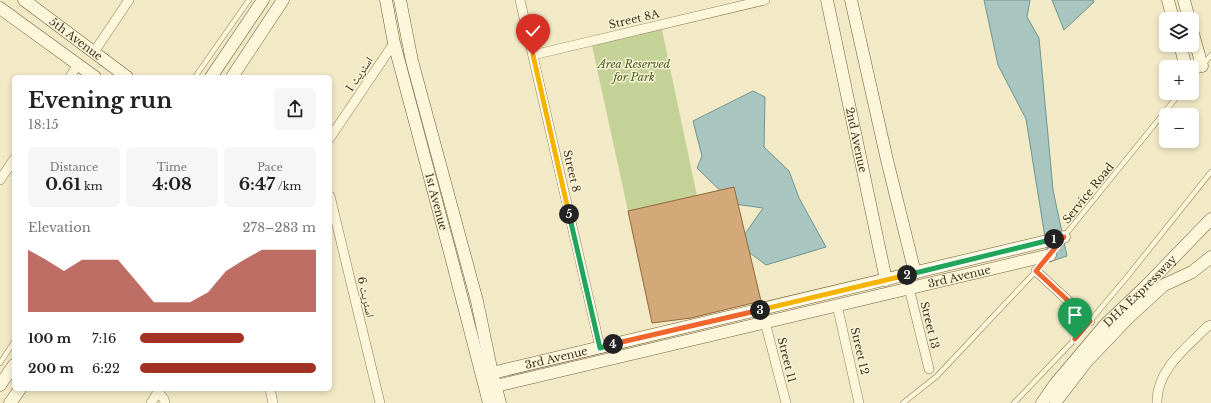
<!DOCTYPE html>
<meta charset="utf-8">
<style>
:root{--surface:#fff;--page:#f6f6f6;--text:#222;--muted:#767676;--accent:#a43224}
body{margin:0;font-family:"Libre Baskerville","Noto Naskh Arabic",serif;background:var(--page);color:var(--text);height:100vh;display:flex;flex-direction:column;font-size:15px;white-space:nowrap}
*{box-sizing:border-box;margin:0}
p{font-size:13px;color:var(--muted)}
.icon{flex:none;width:22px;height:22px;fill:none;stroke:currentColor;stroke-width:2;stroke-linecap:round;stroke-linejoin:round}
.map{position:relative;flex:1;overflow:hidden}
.sheet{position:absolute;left:12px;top:75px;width:320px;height:316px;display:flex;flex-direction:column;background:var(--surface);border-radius:6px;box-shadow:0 2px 6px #0003}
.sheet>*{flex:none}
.buttons{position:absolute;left:1159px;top:12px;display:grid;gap:8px}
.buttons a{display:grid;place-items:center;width:40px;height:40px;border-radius:6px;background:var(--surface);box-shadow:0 2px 6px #0003;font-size:20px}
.pin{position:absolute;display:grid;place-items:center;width:34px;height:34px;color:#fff;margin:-41px -17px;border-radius:50% 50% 50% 0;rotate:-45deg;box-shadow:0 0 4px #0007}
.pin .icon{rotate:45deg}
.km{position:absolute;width:20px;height:20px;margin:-10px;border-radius:50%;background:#222;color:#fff;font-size:11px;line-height:20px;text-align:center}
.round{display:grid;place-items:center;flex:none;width:42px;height:42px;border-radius:6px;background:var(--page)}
.summary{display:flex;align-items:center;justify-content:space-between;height:68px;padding:0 16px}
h1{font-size:22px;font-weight:700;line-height:30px}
.metrics{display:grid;grid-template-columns:repeat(3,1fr);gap:6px;height:68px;padding:4px 16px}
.metrics div{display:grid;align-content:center;border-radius:6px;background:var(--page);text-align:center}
.metrics b{font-size:17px;font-weight:700}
.metrics small{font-size:11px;font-weight:400}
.metrics p{font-size:11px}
.chart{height:112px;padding:8px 16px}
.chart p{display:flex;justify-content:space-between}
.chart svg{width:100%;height:72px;margin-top:4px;fill:var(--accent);opacity:.7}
ul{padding:0 16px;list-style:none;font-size:13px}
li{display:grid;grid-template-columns:64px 48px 1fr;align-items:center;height:30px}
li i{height:10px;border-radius:5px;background:var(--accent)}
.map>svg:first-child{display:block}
.green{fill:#c4d298}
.water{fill:#a8c5c0;stroke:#6d9590}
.building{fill:#d3a979;stroke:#91683d}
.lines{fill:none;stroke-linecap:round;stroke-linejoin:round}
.lane-casing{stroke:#907d59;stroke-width:5.5}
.street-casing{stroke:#907d59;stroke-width:10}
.secondary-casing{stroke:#725d3c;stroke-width:13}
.lane{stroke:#fcf6da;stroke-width:4.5}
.street{stroke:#fcf6da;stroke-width:9}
.secondary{stroke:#fcf6da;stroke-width:12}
.split-1-casing{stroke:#fff;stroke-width:8}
.split-2-casing{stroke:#fff;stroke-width:8}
.split-3-casing{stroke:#fff;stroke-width:8}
.split-4-casing{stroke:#fff;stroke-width:8}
.split-5-casing{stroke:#fff;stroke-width:8}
.split-6-casing{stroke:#fff;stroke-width:8}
.split-1{stroke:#f0652b;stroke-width:5}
.split-2{stroke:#22a559;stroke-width:5}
.split-3{stroke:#f5b400;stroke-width:5}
.split-4{stroke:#f0652b;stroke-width:5}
.split-5{stroke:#22a559;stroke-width:5}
.split-6{stroke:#f5b400;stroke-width:5}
.labels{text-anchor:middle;stroke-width:3;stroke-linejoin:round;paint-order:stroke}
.street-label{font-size:11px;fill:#3e321e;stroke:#f9f3d6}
.park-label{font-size:11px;font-style:italic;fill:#475d23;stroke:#f9f3d6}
</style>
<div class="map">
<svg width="1211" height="403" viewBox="0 0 1211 403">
<rect width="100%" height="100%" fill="#f2eac6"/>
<!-- green -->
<polygon class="green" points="661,25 697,196 628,211 591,41"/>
<!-- water -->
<g class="water">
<polygon points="984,0 1030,0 1027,17 1039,38 1053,190 1067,256 1049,262 1026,119 998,65"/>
<polygon points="1052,0 1093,0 1094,2 1064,30"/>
<polygon points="753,91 765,97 764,147 789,171 799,198 826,247 766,265 738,244 763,208 734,204 697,168 702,156 693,121"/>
</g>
<!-- building -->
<polygon class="building" points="734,187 761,301 691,318 652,323 628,211"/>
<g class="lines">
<defs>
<g id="lane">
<polyline points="195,77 249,0"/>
<polyline points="1192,78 1211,55"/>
<polyline points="0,363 14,342"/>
<polyline points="903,403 937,376 1036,271 1180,93"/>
<polyline points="1014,403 1075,339 1127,277 1211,172"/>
</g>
<g id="street">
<polyline points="520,0 600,347"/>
<polyline points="94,52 129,0"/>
<polyline points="533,55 765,0"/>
<polyline points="70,77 78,64"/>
<polyline points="330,138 394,43"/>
<polyline points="0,180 14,159"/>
<polyline points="330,196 380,403"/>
<polyline points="1036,271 1090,321"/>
<polyline points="909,288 929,369"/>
<polyline points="837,305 859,403"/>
<polyline points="765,322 786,403"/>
<polyline points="270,389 273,403"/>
<polyline points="158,392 164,399 165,403"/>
<polyline points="151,403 160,389"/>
<path d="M1157,403C1156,370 1187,347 1208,326L1211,325"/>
</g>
<g id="secondary">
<path id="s1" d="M24,0L127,77"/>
<path id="s2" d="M386,0L394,43L453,264L489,403"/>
<polyline points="400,0 412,61 477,301 492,373 500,403"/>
<path id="s3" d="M827,0L886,280"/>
<polyline points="851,0 887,160 915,273"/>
<polyline points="1168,0 1173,19"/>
<polyline points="1184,0 1189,19"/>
<polyline points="0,8 95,77"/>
<polyline points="1192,30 1202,66"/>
<polyline points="1180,45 1186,67"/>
<polyline points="211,77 263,0"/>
<polyline points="232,77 283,0"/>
<path id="s4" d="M492,373L1064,237"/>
<polyline points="0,385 14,365"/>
<path id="s5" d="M496,386L1050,255"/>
<polyline points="10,403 20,389"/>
<path id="s6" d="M1042,403L1056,383L1105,325L1147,285L1211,219"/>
<polyline points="1056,403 1057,400 1087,361 1128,318 1164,285 1192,272 1211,257"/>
</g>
</defs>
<!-- lane casing -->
<use href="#lane" class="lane-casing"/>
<!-- street casing -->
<use href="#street" class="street-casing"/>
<!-- secondary casing -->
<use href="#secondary" class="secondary-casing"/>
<!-- lane -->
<use href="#lane" class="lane"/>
<!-- street -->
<use href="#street" class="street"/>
<!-- secondary -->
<use href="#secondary" class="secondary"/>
</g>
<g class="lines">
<defs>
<polyline id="split-1" points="1054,239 1064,237 1036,271 1090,321 1075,339"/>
<polyline id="split-2" points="907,275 1054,239"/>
<polyline id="split-3" points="760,310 907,275"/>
<polyline id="split-4" points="613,344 760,310"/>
<polyline id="split-5" points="569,214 600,348 613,344"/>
<polyline id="split-6" points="533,55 569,214"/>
</defs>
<!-- split-1 casing -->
<use href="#split-1" class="split-1-casing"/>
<!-- split-2 casing -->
<use href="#split-2" class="split-2-casing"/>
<!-- split-3 casing -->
<use href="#split-3" class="split-3-casing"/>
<!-- split-4 casing -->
<use href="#split-4" class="split-4-casing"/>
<!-- split-5 casing -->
<use href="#split-5" class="split-5-casing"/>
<!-- split-6 casing -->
<use href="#split-6" class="split-6-casing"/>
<!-- split-1 -->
<use href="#split-1" class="split-1"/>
<!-- split-2 -->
<use href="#split-2" class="split-2"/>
<!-- split-3 -->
<use href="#split-3" class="split-3"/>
<!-- split-4 -->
<use href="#split-4" class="split-4"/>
<!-- split-5 -->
<use href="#split-5" class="split-5"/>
<!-- split-6 -->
<use href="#split-6" class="split-6"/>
</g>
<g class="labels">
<!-- street labels -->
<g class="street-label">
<text transform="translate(634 19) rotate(-13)" y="4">Street 8A</text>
<text dy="4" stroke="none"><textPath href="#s1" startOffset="65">5th Avenue</textPath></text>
<text transform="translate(359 74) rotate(-56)" y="4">اسٹریٹ 1</text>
<text dy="4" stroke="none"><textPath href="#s3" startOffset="143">2nd Avenue</textPath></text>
<text transform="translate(572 171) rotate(77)" y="4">Street 8</text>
<text transform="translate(1088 193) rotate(-51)" y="4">Service Road</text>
<text dy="4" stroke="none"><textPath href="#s2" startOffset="208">1st Avenue</textPath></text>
<text dy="4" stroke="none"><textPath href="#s5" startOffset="476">3rd Avenue</textPath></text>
<text dy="4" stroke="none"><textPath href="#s6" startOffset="149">DHA Expressway</textPath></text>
<text transform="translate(366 297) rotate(77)" y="4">اسٹریٹ 6</text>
<text transform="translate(930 325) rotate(76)" y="4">Street 13</text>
<text transform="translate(860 351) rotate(77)" y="4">Street 12</text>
<text dy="4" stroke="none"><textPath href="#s4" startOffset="66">3rd Avenue</textPath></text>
<text transform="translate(787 360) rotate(76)" y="4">Street 11</text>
</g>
<!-- park labels -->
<g class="park-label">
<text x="634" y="68">Area Reserved<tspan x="634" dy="13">for Park</tspan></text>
</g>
</g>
</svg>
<div class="buttons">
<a><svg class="icon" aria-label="layers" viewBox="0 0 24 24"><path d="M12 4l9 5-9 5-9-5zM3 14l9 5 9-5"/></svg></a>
<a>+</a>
<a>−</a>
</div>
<div class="pin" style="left:1075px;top:339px;background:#1e9e55"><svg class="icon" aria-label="arrive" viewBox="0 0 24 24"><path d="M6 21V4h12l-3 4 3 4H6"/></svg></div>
<div class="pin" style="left:533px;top:55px;background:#d93025"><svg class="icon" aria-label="check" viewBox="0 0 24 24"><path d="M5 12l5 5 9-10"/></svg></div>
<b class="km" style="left:1054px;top:239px">1</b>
<b class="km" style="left:907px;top:275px">2</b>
<b class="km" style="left:760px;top:310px">3</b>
<b class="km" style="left:613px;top:344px">4</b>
<b class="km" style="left:569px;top:214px">5</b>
<section class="sheet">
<div class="summary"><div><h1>Evening run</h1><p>18:15</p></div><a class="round"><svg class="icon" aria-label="share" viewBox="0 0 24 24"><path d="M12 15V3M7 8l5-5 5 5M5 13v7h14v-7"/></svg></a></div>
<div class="metrics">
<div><p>Distance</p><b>0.61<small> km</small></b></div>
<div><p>Time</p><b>4:08</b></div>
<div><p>Pace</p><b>6:47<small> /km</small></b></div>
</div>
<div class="chart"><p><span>Elevation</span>278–283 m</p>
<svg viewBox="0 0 160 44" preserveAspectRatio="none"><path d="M0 44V6L10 12L20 19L30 12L40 12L50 12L60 25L70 38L80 38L90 38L100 32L110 19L120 12L130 6L140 6L150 6L160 6V44z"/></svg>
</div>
<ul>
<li><b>100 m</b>7:16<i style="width:59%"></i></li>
<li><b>200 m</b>6:22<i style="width:100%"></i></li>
</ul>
</section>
</div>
